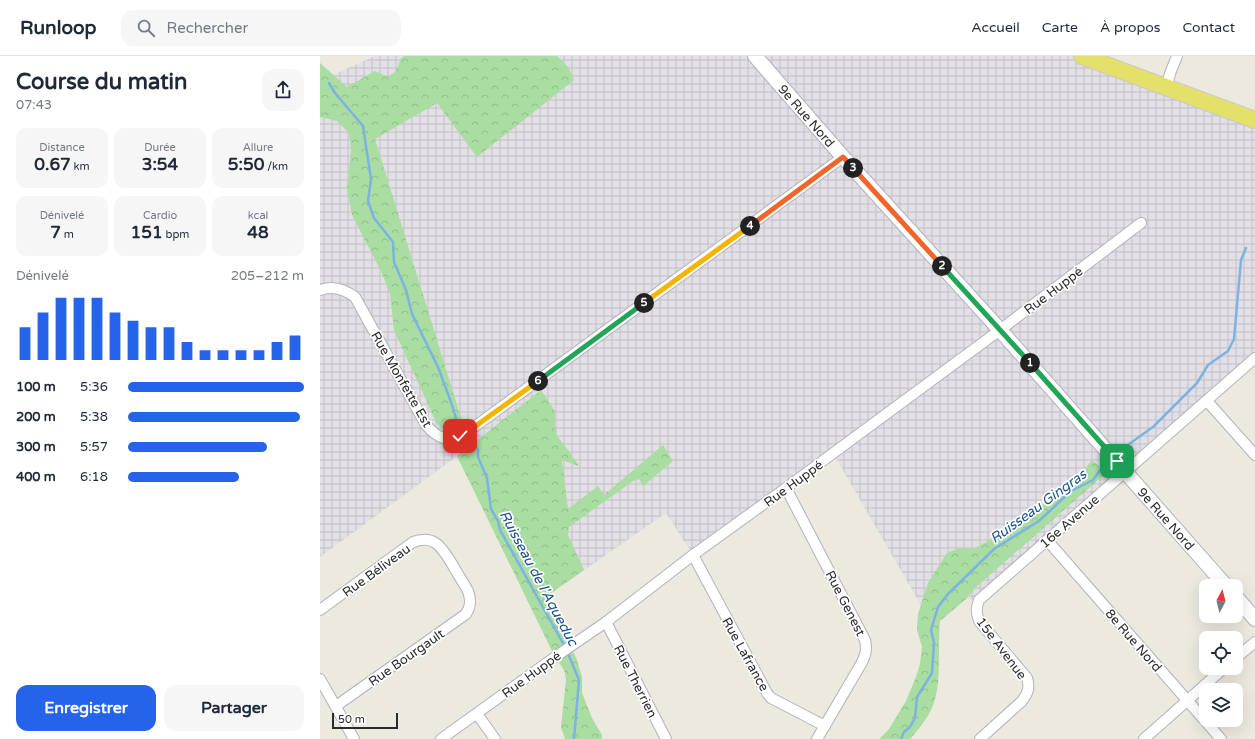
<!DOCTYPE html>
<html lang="fr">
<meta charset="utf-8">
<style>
:root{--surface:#fff;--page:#f6f6f7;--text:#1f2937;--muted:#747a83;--line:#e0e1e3;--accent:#2563eb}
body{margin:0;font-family:"Varela Round",sans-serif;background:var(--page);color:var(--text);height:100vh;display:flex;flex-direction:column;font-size:15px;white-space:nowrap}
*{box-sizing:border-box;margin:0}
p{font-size:13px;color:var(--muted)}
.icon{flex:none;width:22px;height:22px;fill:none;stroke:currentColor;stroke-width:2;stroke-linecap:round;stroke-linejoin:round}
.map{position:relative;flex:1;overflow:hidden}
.details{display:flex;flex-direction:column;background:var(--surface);width:320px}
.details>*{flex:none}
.needle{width:26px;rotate:7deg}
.buttons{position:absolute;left:879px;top:523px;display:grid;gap:8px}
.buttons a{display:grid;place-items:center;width:44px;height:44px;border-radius:8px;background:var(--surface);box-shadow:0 4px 16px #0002;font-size:20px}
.scale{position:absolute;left:12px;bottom:10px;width:66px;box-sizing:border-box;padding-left:4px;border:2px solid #2b2b2b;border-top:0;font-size:11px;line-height:14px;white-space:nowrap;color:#2b2b2b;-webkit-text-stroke:3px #fff;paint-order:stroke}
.pin{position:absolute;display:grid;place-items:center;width:34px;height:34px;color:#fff;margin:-17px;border-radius:8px;box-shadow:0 2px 6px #0006}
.km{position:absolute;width:20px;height:20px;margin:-10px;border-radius:50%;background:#222;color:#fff;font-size:11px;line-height:20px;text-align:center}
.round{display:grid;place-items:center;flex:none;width:42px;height:42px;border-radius:12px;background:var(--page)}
.headline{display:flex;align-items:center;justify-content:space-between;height:68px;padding:0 16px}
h1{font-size:22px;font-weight:800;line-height:30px}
.figures{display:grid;grid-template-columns:repeat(3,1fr);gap:6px;height:68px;padding:4px 16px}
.figures div{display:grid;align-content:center;border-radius:10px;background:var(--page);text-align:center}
.figures b{font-size:17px;font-weight:800}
.figures small{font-size:11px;font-weight:400}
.figures p{font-size:11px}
.chart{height:112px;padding:8px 16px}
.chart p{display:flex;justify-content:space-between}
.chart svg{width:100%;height:72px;margin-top:4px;stroke:var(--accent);stroke-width:6}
.primary-button{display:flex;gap:8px;margin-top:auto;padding:8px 16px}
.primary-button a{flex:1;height:46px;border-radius:12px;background:var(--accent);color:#fff;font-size:16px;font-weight:800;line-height:46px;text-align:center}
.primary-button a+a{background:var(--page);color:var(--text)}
ul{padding:0 16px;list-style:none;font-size:13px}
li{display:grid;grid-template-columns:64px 48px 1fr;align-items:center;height:30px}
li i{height:10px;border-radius:5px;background:var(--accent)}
header{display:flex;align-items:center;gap:24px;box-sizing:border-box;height:56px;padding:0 20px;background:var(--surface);border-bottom:1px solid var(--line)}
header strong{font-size:19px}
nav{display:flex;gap:22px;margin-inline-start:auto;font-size:14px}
.search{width:280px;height:36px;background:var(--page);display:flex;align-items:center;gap:10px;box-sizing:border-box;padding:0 14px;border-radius:12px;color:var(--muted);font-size:15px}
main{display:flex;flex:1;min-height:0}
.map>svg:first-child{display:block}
.industrial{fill:url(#industrial-grid)}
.forest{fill:url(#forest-crowns)}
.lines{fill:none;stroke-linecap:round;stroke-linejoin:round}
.stream{stroke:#7cb3e4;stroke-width:2.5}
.street-casing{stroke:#b3b2bd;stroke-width:12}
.secondary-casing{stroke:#b3b2bd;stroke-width:16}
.primary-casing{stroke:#c8c8c8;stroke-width:18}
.street{stroke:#fff;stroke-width:10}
.secondary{stroke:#fff;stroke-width:14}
.primary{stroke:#e4e16b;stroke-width:16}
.split-1-casing{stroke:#fff;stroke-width:8}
.split-2-casing{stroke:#fff;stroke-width:8}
.split-3-casing{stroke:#fff;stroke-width:8}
.split-4-casing{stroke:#fff;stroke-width:8}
.split-5-casing{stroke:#fff;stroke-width:8}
.split-6-casing{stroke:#fff;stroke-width:8}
.split-7-casing{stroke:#fff;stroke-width:8}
.split-1{stroke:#22a559;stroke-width:5}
.split-2{stroke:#22a559;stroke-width:5}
.split-3{stroke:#f0652b;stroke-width:5}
.split-4{stroke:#f0652b;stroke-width:5}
.split-5{stroke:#f5b400;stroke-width:5}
.split-6{stroke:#22a559;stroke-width:5}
.split-7{stroke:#f5b400;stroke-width:5}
.labels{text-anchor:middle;stroke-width:3.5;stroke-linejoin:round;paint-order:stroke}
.street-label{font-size:13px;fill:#2b2b2b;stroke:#fff}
.water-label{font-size:14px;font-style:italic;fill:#1a5091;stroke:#fff}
</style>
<header>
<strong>Runloop</strong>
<div class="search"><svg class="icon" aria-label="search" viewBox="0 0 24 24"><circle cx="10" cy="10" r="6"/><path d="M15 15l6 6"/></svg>Rechercher</div>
<nav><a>Accueil</a><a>Carte</a><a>À propos</a><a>Contact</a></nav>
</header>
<main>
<section class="details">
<div class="headline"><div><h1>Course du matin</h1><p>07:43</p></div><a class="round"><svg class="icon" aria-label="share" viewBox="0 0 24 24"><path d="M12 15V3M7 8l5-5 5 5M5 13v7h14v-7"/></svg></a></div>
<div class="figures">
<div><p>Distance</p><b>0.67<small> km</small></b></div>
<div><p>Durée</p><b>3:54</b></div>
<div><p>Allure</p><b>5:50<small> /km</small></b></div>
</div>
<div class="figures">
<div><p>Dénivelé</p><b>7<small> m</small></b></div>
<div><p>Cardio</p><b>151<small> bpm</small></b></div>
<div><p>kcal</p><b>48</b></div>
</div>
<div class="chart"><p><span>Dénivelé</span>205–212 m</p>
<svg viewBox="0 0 160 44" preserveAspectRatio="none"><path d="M5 44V24M15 44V15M25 44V6M35 44V6M45 44V6M55 44V15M65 44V20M75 44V24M85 44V24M95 44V33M105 44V38M115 44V38M125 44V38M135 44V38M145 44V33M155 44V29"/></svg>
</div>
<ul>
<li><b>100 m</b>5:36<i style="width:100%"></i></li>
<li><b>200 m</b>5:38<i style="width:98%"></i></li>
<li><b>300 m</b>5:57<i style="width:79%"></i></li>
<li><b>400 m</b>6:18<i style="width:63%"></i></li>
</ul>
<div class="primary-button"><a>Enregistrer</a><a>Partager</a></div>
</section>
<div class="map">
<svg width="935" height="683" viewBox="0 0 935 683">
<defs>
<pattern id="industrial-grid" width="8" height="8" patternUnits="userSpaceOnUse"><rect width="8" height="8" fill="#e2dfe5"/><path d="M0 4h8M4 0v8" fill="none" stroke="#c2c0c5"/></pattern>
<pattern id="forest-crowns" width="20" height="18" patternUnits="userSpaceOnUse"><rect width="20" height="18" fill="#a9dda1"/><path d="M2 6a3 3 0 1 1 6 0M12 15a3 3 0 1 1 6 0" fill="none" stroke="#92be8b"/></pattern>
</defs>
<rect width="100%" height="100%" fill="#ece9df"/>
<!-- industrial -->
<polygon class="industrial" points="55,0 762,0 935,64 935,302 659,544 646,543 613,570 513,397 373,499 346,457 227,540 235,601 137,400 0,501 0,25"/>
<!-- forest -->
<g class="forest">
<path d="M85,0H237L249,12L254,24L157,101L117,47L55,83L142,365C136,371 129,371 122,372L117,368L74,274L70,238L61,215L32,159L27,132L31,94L29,77L17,65L0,61V7L27,31L55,15L68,21L76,15L81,2Z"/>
<polygon points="221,334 235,355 235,370 237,380 248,394 259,410 242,404 248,453 278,430 284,439 343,389 353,405 323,430 319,423 313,425 249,471 248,479 264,514 227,540 257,604 262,621 262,637 272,662 282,679 282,683 245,683 241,671 246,623 244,614 235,601 137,400"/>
<path d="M772,404L786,417L656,531L646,543L620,565C617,593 623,625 612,652C607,663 598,674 590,683H559L569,673L586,645L596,621L600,608L602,591L597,574L598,558L608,527L627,497L640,492L653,493L681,478L743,434L765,413Z"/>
</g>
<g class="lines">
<!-- stream -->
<g class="stream">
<polyline points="9,27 15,37 43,70 51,123 48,145 54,162 73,186 74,206 86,234 92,258 118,311 131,346 138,369 144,375"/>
<polyline points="147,379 158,394 158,401 167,422 171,453 178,465 180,474 245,591"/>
<polyline points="795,398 833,371 877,327 888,309 908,295 914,283 921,204 926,192"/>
<polyline points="247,595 259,624 254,683"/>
<polyline points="581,683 584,676 590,671 595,662 597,641 612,617 614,587 611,574 618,551 628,538 674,493 719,465 751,435 773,424 788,403"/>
</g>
<defs>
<g id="street">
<polyline points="846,31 851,15 857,0"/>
<path d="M0,234C13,229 24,233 35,241L106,369C119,384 128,386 146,377L523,101"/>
<polyline points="887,345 935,399"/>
<path d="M466,432L545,584C547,593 546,599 541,608L497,683"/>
<polyline points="727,484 901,683"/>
<polyline points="373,499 447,637 451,642 505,670"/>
<path d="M0,554L93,486C115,478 122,492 132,508C137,517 143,526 148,535C151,544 151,550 146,558L16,650"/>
<polyline points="286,566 346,683"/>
<polyline points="916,602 935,586"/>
<polyline points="0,623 34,683"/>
<polyline points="157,658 175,683"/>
<polyline points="121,683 235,601 286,566 373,499 466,432 680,274 821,167"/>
<path d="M660,683L702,645C708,637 710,632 707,622L659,565C656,557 656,552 659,544L935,302"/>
<polyline points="824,683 904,612"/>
</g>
<g id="secondary">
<path id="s1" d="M435,0L523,101L680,274L906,530"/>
<polyline points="916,541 935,563"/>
</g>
<polyline id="primary" points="762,0 935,64"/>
</defs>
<!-- street casing -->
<use href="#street" class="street-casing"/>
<!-- secondary casing -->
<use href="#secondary" class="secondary-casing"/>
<!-- primary casing -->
<use href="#primary" class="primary-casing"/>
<!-- street -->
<use href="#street" class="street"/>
<!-- secondary -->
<use href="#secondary" class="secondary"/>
<!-- primary -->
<use href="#primary" class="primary"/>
</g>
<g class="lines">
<defs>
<polyline id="split-1" points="710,307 797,405"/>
<polyline id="split-2" points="622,210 710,307"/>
<polyline id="split-3" points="533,112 622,210"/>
<polyline id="split-4" points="430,170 523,101 533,112"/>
<polyline id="split-5" points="324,247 430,170"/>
<polyline id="split-6" points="218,325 324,247"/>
<polyline id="split-7" points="140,380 146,377 218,325"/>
</defs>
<!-- split-1 casing -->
<use href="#split-1" class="split-1-casing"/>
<!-- split-2 casing -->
<use href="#split-2" class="split-2-casing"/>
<!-- split-3 casing -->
<use href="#split-3" class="split-3-casing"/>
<!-- split-4 casing -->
<use href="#split-4" class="split-4-casing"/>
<!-- split-5 casing -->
<use href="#split-5" class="split-5-casing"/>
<!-- split-6 casing -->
<use href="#split-6" class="split-6-casing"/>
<!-- split-7 casing -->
<use href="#split-7" class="split-7-casing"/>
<!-- split-1 -->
<use href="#split-1" class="split-1"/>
<!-- split-2 -->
<use href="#split-2" class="split-2"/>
<!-- split-3 -->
<use href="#split-3" class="split-3"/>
<!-- split-4 -->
<use href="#split-4" class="split-4"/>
<!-- split-5 -->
<use href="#split-5" class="split-5"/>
<!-- split-6 -->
<use href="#split-6" class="split-6"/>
<!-- split-7 -->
<use href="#split-7" class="split-7"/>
</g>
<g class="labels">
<!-- street labels -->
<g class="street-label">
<text dy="5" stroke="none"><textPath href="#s1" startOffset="79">9e Rue Nord</textPath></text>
<text transform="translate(733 234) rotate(-37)" y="5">Rue Huppé</text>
<text transform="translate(82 323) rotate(60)" y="5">Rue Monfette Est</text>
<text transform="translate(473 427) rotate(-36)" y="5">Rue Huppé</text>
<text dy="5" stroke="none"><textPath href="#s1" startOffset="619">9e Rue Nord</textPath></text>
<text transform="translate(749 465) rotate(-41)" y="5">16e Avenue</text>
<text transform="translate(56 514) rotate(-36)" y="5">Rue Béliveau</text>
<text transform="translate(526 547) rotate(63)" y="5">Rue Genest</text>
<text transform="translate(814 584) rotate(49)" y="5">8e Rue Nord</text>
<text transform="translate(682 592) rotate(53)" y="5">15e Avenue</text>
<text transform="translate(426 598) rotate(61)" y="5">Rue Lafrance</text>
<text transform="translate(86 601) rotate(-35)" y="5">Rue Bourgault</text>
<text transform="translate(211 618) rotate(-36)" y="5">Rue Huppé</text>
<text transform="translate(316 625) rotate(63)" y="5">Rue Therrien</text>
</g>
<!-- water labels -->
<g class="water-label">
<text transform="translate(718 450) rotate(-36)" y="5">Ruisseau Gingras</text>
<text transform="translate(219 522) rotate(62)" y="5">Ruisseau de l'Aqueduc</text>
</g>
</g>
</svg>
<div class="buttons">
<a><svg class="needle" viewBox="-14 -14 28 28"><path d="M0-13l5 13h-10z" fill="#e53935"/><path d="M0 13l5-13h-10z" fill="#747a83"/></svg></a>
<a><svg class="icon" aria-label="locate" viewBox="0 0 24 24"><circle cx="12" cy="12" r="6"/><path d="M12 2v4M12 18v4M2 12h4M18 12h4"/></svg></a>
<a><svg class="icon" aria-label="layers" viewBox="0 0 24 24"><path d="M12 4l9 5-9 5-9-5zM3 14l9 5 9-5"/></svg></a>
</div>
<div class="scale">50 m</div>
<div class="pin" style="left:797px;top:405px;background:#1e9e55"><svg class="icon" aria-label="arrive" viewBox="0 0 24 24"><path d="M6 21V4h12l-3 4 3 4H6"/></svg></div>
<div class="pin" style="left:140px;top:380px;background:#d93025"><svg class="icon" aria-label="check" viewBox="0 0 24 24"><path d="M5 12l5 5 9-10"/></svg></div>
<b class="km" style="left:710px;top:307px">1</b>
<b class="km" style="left:622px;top:210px">2</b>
<b class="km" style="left:533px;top:112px">3</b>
<b class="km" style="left:430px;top:170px">4</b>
<b class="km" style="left:324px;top:247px">5</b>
<b class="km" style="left:218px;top:325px">6</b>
</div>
</main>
